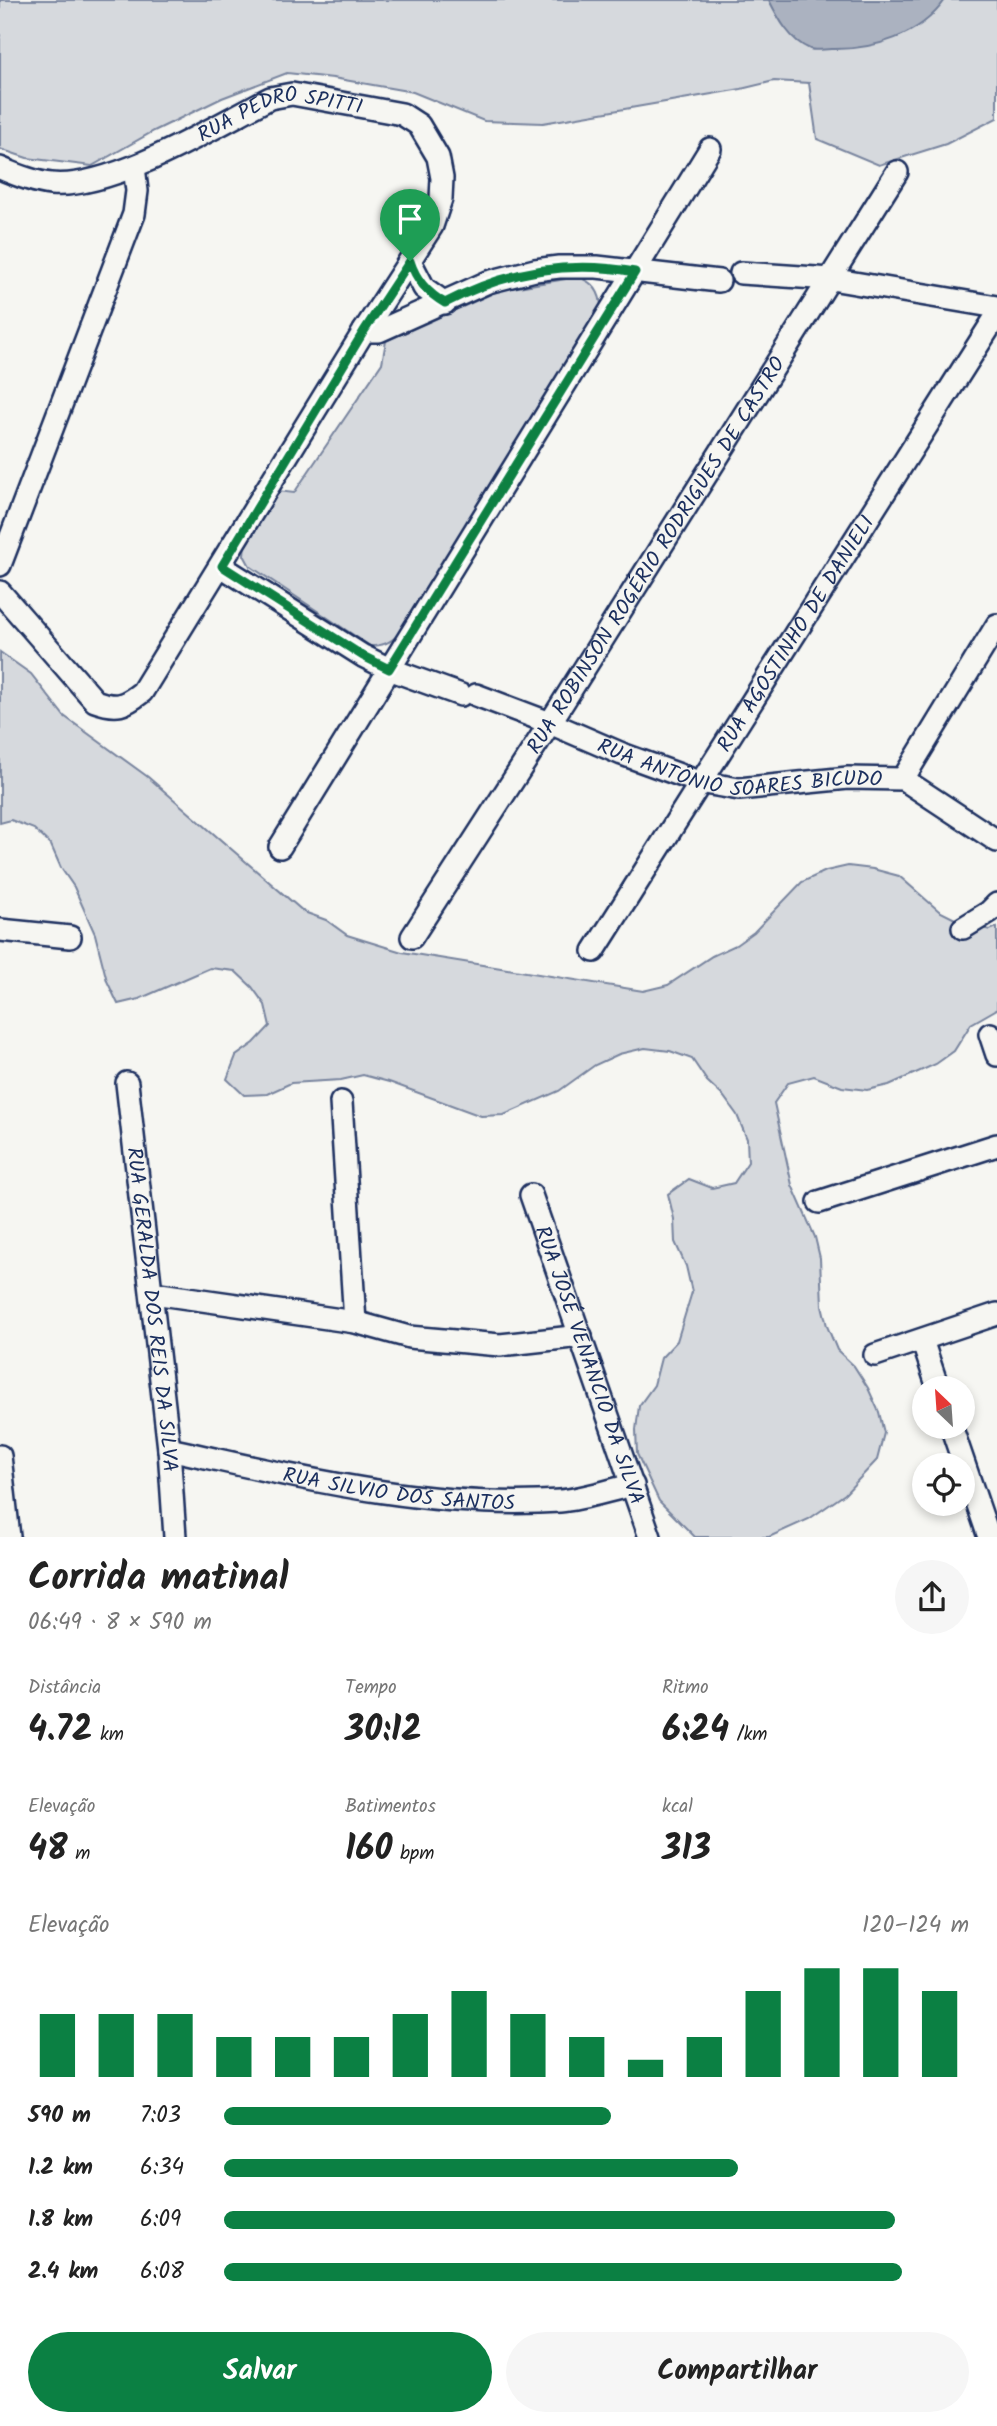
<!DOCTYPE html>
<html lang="pt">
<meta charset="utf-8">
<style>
:root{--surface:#fff;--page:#f6f6f6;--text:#222;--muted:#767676;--accent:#0b8043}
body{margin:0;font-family:Kalam,sans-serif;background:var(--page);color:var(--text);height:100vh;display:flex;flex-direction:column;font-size:26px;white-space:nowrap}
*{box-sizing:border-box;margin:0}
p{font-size:23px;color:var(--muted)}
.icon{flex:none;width:38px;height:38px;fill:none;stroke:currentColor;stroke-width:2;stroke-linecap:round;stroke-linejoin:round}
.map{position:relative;height:1537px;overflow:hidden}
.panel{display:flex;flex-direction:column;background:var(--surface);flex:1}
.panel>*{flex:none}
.needle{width:46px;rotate:335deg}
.tools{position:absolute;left:912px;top:1376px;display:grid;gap:14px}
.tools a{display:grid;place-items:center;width:63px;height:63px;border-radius:50%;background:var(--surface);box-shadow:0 4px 10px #0003;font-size:35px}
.pin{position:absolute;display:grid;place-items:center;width:60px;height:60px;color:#fff;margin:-72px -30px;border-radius:50% 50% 50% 0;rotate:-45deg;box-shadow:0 0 7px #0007}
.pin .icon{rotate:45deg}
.round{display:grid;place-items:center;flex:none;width:74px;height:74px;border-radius:37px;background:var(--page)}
.overview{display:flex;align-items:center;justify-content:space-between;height:119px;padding:0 28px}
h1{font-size:38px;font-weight:700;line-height:52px}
.figures{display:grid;grid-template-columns:repeat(3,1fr);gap:10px;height:119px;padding:7px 28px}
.figures div{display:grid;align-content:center}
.figures b{font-size:35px;font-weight:700}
.figures small{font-size:19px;font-weight:400}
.figures p{font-size:19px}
.chart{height:196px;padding:14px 28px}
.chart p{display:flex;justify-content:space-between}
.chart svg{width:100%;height:126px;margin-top:7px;stroke:var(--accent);stroke-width:6}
.action{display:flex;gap:14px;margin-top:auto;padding:14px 28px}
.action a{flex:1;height:80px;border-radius:42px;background:var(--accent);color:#fff;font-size:28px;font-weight:700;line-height:80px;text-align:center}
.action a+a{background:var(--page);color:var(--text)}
ul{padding:0 28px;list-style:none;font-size:23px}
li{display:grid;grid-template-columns:112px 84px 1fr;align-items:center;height:52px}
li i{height:18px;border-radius:9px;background:var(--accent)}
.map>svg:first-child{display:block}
.green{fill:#d6d9dd;stroke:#78849e;stroke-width:2}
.water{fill:#abb2c0;stroke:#717e99;stroke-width:2}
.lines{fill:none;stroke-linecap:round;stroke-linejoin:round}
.minor-casing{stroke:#1b2f5e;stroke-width:26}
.minor{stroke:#f6f6f2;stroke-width:21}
.route-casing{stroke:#fff;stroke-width:14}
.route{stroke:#0b8043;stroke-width:9}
.labels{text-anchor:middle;stroke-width:5;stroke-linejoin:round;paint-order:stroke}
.street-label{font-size:21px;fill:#1b2f5e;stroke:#f6f6f2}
</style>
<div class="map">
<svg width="997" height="1537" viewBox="0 0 997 1537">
<rect width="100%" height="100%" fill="#f6f6f2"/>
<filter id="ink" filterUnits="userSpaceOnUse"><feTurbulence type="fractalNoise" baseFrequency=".0143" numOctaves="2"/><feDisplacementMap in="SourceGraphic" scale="14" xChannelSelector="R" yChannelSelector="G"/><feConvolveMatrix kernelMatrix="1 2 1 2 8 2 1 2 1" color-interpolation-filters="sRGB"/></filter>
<g filter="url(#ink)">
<!-- green -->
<g class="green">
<polygon points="0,0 997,0 997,118 946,144 879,165 817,139 809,83 774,81 741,89 543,123 484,121 413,92 333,78 287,73 222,98 154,131 92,166 27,158 0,149"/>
<path d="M578,277C593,282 601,292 601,308L399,634C390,643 382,646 370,646L250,566L244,555L245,543L278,491L294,493L382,363L386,341L500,290Z"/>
<polygon points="0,652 31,674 64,716 148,777 304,912 326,920 347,935 402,952 643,991 668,985 712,956 736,945 754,932 802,882 826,871 848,866 873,869 899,876 939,911 963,923 990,930 997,927 997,1009 971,1024 954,1051 936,1064 889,1085 867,1090 842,1087 814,1076 788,1083 774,1103 792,1185 815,1237 820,1258 822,1305 827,1326 837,1350 854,1366 868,1388 879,1412 884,1433 877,1460 845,1494 809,1519 769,1537 695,1537 659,1501 637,1454 636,1430 639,1406 654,1385 661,1358 677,1341 692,1292 686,1266 675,1242 674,1219 668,1194 689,1179 712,1188 734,1183 748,1162 747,1139 737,1115 724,1097 707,1081 692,1059 670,1051 645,1048 619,1054 595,1065 559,1091 504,1115 481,1116 389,1082 363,1075 341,1080 291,1083 267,1094 244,1095 227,1079 236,1056 254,1043 270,1026 265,1005 252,987 235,971 210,968 139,999 118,1004 107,981 95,934 74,887 61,868 51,845 34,829 11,820 0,823"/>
</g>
<!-- water -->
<path class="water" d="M769,0H945C920,36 873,50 831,49C825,49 815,51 810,49C790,41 778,18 769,0Z"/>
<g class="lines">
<defs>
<g id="minor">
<path id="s1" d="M0,168C16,175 34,182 51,184C112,190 215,126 270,98L292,94L402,114L419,125L438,157L442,178L441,199L432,226L364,331L142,692C124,706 117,709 95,701L0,592"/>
<polyline points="410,261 424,288 445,303"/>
<polyline points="741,273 831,279 997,307"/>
<polyline points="364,331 379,331 488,282 535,270 559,267 597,267 719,281"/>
<polyline points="0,565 134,214 137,191 134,167"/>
<polyline points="221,566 363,656 389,669 461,695"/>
<path id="s2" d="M476,695L550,723L622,754L699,782L739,789L848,778L903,779L997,841"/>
<polyline points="903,779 997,625"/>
<polyline points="280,847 710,149"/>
<polyline points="963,928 989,912 997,904"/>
<polyline points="0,930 70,937"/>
<path id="s3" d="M412,937L550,723L897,172"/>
<path id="s4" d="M594,951L997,315"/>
<polyline points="990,1034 997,1055"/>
<path id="s5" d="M127,1083L169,1449L175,1537"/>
<polyline points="341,1102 355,1322"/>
<path id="s6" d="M531,1195L650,1537"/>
<polyline points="819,1202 997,1145"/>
<polyline points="153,1293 355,1322 409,1337 500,1345 581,1336"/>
<polyline points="922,1340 938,1388"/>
<polyline points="875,1355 997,1314"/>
<polyline points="951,1426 989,1537"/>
<path id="s7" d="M169,1449C297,1477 428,1510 560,1501C584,1499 609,1490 633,1485"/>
<polyline points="0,1456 9,1537"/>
</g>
</defs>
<!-- minor casing -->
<use href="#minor" class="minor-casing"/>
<!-- minor -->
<use href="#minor" class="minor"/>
</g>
</g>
<g class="lines" filter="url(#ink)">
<defs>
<path id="route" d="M410,261C416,280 427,293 445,303C505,271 567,260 635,272L389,669L363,656L222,566L364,331Z"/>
</defs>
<!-- route casing -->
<use href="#route" class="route-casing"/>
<!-- route -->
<use href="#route" class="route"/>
</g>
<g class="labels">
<!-- street labels -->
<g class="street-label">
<text dy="7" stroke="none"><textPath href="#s1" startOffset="298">RUA PEDRO SPITTI</textPath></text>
<text dy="7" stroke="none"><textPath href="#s3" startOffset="453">RUA ROBINSON ROGÉRIO RODRIGUES DE CASTRO</textPath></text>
<text dy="7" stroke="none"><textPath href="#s4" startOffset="376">RUA AGOSTINHO DE DANIELI</textPath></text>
<text dy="7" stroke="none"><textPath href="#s2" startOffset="278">RUA ANTÔNIO SOARES BICUDO</textPath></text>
<text dy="7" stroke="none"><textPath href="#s5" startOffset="228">RUA GERALDA DOS REIS DA SILVA</textPath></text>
<text dy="7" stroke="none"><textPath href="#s6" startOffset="180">RUA JOSÉ VENÂNCIO DA SILVA</textPath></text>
<text dy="7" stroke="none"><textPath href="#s7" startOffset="234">RUA SILVIO DOS SANTOS</textPath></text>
</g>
</g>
</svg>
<div class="tools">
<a><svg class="needle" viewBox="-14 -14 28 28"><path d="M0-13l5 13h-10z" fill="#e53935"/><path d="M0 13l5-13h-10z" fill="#767676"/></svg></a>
<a><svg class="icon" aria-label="locate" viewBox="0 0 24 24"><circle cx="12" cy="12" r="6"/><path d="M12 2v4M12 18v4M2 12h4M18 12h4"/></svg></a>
</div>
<div class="pin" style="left:410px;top:261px;background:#1e9e55"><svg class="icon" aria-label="arrive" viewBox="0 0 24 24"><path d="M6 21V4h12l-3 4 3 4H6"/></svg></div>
</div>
<section class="panel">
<div class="overview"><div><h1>Corrida matinal</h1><p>06:49 · 8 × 590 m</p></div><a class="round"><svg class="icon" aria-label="share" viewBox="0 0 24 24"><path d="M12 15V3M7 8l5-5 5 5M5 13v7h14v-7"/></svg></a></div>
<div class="figures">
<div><p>Distância</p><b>4.72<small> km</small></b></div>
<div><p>Tempo</p><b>30:12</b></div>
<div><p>Ritmo</p><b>6:24<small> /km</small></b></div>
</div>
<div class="figures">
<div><p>Elevação</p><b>48<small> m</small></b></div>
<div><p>Batimentos</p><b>160<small> bpm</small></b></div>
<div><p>kcal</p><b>313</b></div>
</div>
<div class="chart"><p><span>Elevação</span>120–124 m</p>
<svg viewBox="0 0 160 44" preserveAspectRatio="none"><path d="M5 44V22M15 44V22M25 44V22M35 44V30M45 44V30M55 44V30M65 44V22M75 44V14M85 44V22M95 44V30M105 44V38M115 44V30M125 44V14M135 44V6M145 44V6M155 44V14"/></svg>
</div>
<ul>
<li><b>590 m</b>7:03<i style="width:52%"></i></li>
<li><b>1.2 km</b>6:34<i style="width:69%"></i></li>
<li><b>1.8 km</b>6:09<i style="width:90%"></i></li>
<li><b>2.4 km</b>6:08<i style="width:91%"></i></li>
</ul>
<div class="action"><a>Salvar</a><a>Compartilhar</a></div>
</section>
